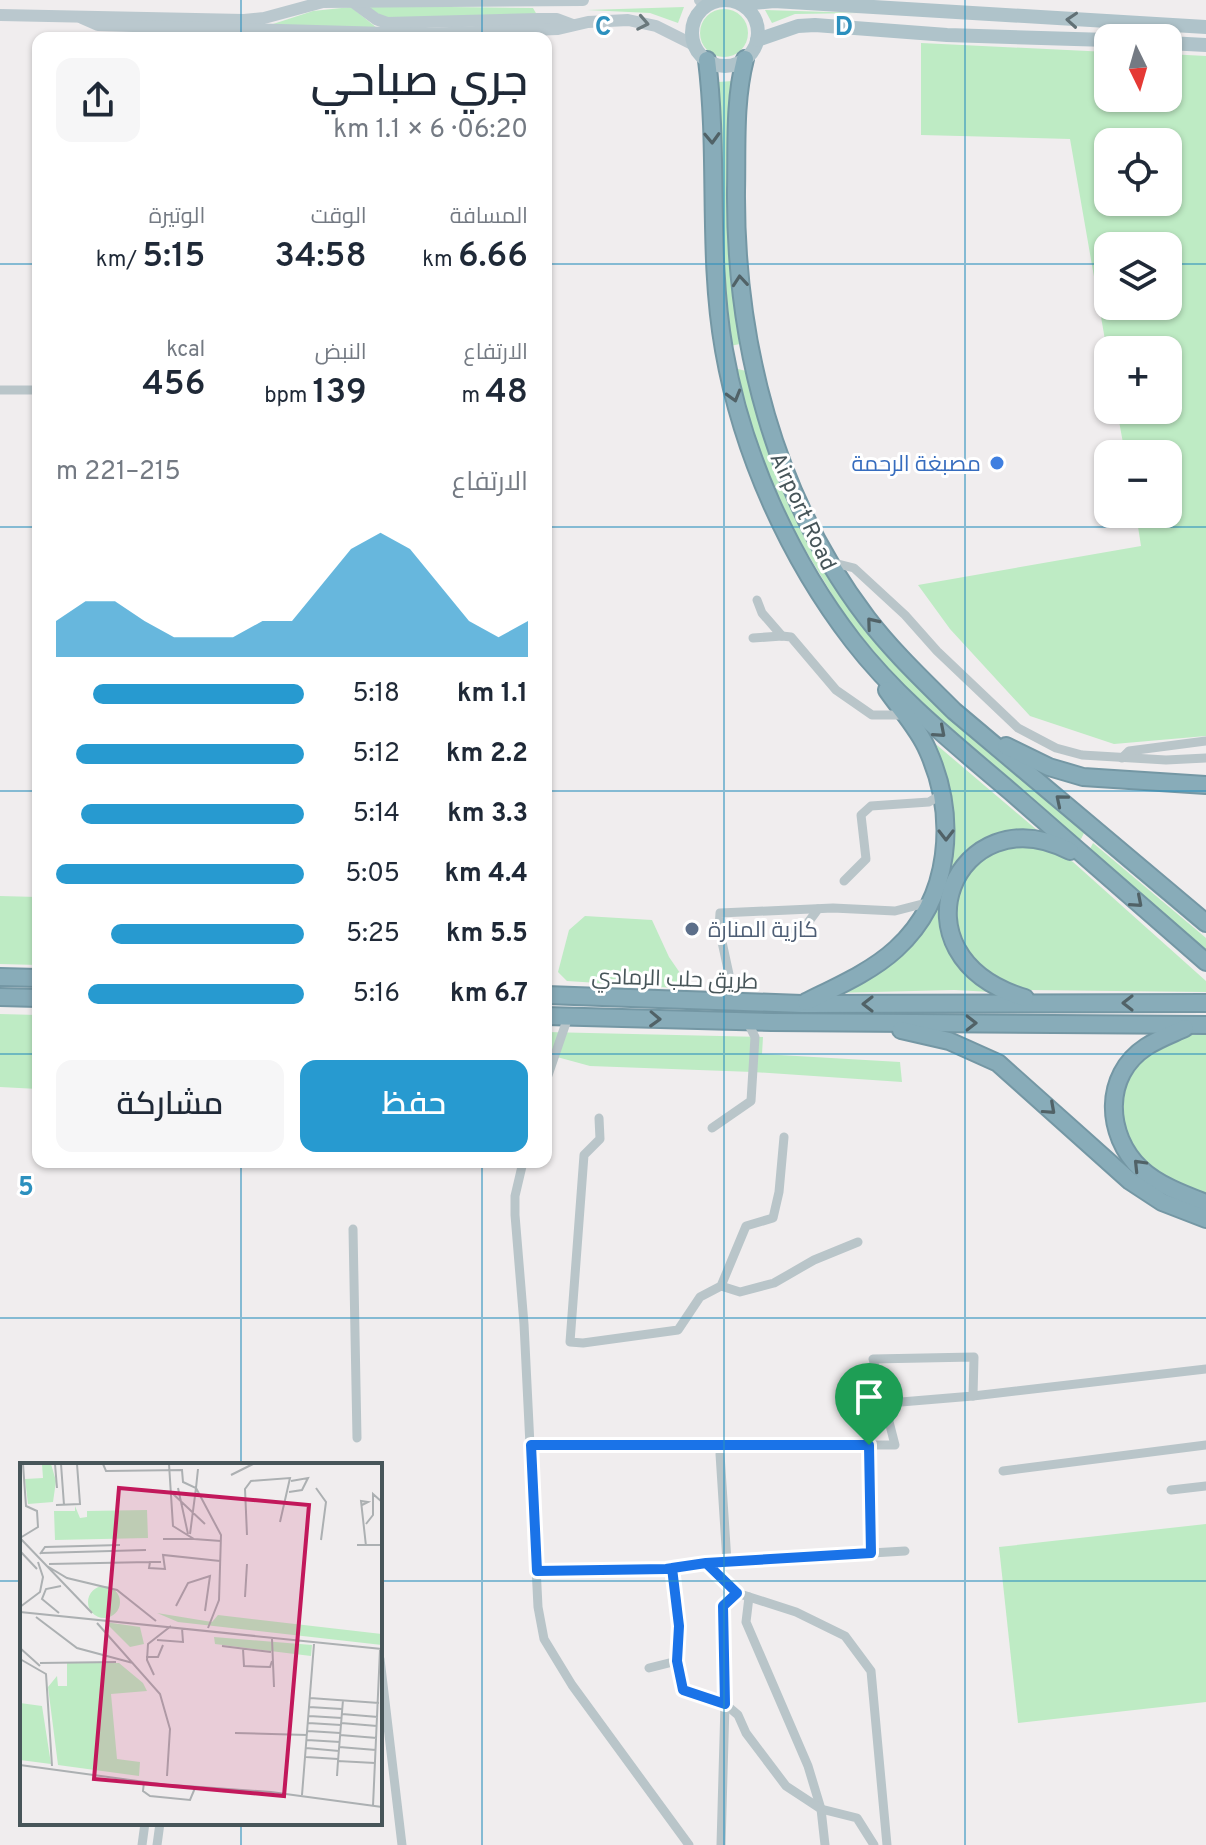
<!DOCTYPE html>
<html lang="ar">
<meta charset="utf-8">
<style>
:root{--surface:#fff;--page:#f6f6f7;--text:#1f2937;--muted:#747a83;--accent:#279ad0}
body{margin:0;font-family:Overpass,Cairo,sans-serif;background:var(--page);color:var(--text);direction:rtl;height:100vh;display:flex;flex-direction:column;font-size:30px;white-space:nowrap}
*{box-sizing:border-box;margin:0}
p{font-size:26px;color:var(--muted)}
.icon{flex:none;width:44px;height:44px;fill:none;stroke:currentColor;stroke-width:2;stroke-linecap:round;stroke-linejoin:round}
.map{position:relative;flex:1;overflow:hidden;direction:ltr}
.drawer{position:absolute;left:32px;top:32px;width:520px;height:1136px;display:flex;flex-direction:column;background:var(--surface);border-radius:16px;box-shadow:0 2px 6px #0004;direction:rtl}
.drawer>*{flex:none}
.needle{width:52px;rotate:175deg}
.fabs{position:absolute;left:1094px;top:24px;display:grid;gap:16px}
.fabs a{display:grid;place-items:center;width:88px;height:88px;border-radius:16px;background:var(--surface);box-shadow:0 2px 6px #0004;font-size:40px}
.pin{position:absolute;display:grid;place-items:center;width:68px;height:68px;color:#fff;margin:-82px -34px;border-radius:50% 50% 50% 0;rotate:-45deg;box-shadow:0 0 8px #0007}
.pin .icon{rotate:45deg}
.round{display:grid;place-items:center;flex:none;width:84px;height:84px;border-radius:16px;background:var(--page)}
.summary{display:flex;align-items:center;justify-content:space-between;height:136px;padding:0 24px}
h1{font-size:44px;font-weight:600;line-height:60px}
.metrics{display:grid;grid-template-columns:repeat(3,1fr);gap:12px;height:136px;padding:8px 24px}
.metrics div{display:grid;align-content:center}
.metrics b{font-size:34px;font-weight:600}
.metrics small{font-size:22px;font-weight:400}
.metrics p{font-size:22px}
.chart{height:224px;padding:16px 24px}
.chart p{display:flex;justify-content:space-between}
.chart svg{width:100%;height:144px;margin-top:8px;fill:var(--accent);opacity:.7}
.button{display:flex;gap:16px;margin-top:auto;padding:16px 24px}
.button a{flex:1;height:92px;border-radius:16px;background:var(--accent);color:#fff;font-size:32px;font-weight:600;line-height:92px;text-align:center}
.button a+a{background:var(--page);color:var(--text)}
ul{padding:0 24px;list-style:none;font-size:26px}
li{display:grid;grid-template-columns:128px 96px 1fr;align-items:center;height:60px}
li i{height:20px;border-radius:10px;background:var(--accent)}
.map>svg:first-child{display:block}
.green{fill:#beebc4;fill-rule:evenodd}
.lines{fill:none;stroke-linecap:round;stroke-linejoin:round}
.highway-casing{stroke:#7497a4;stroke-width:20}
.street{stroke:#b9c5c9;stroke-width:9}
.secondary{stroke:#bac8ce;stroke-width:12}
.primary{stroke:#afc3ca;stroke-width:14}
.highway{stroke:#88acb9;stroke-width:16}
.oneway{stroke:#617075}
.oneway2{stroke:#6a787c}
.oneway3{stroke:#516267}
.route-casing{stroke:#fff;stroke-width:16}
.route{stroke:#1a73e8;stroke-width:10}
.grid{fill:none;stroke:#2c90be;stroke-width:2;stroke-opacity:0.55}
.shop-dot{fill:#3f7fe0;stroke:#fff;stroke-width:3}
.service-dot{fill:#5c6f8a;stroke:#fff;stroke-width:3}
.labels{text-anchor:middle;stroke-width:6;stroke-linejoin:round;paint-order:stroke}
.shop-label{font-size:22px;fill:#366cbe;stroke:#fff;text-anchor:end}
.street-label{font-size:22px;fill:#475559;stroke:#fff}
.service-label{font-size:22px;fill:#4e5e75;stroke:#fff;text-anchor:start}
.inset-road{fill:none;stroke:#acb0b2;stroke-width:2}
.view{fill:#c2185b;fill-opacity:0.15;stroke:#c2185b;stroke-width:4}
.inset-edge{fill:none;stroke:#475559;stroke-width:4}
.grid-label{font-size:26px;text-anchor:middle;font-weight:bold;fill:#2c90be;stroke:#fff;stroke-width:6;stroke-linejoin:round;paint-order:stroke}
</style>
<div class="map">
<svg width="1206" height="1845" viewBox="0 0 1206 1845">
<rect width="100%" height="100%" fill="#f0edee"/>
<!-- green -->
<g class="green">
<polygon points="372,6 533,8 537,15 387,19 369,8"/>
<polygon points="351,7 377,28 270,25 313,11"/>
<polygon points="684,7 678,23 650,13 587,10"/>
<circle cx="724" cy="33" r="24"/>
<polygon points="765,10 861,13 795,14 772,23"/>
<path d="M921,43L1108,52V98H1168V54L1206,56V736L1114,744L1030,716L950,629L918,585L1141,546L1136,514H1168V454H1125L1117,410H1168V350H1108V357L1070,139L921,135ZM1108,142H1168V202H1108ZM1108,246H1168V306H1108Z"/>
<polygon points="733,81 732,275 740,344 730,346 723,295 718,82"/>
<polygon points="738,369 746,371 762,434 788,495 818,557 975,738 1084,833 1081,839 1078,839 908,693 845,616 788,521 764,464 735,372"/>
<path d="M925,735L1037,830C986,831 953,846 946,901C940,947 952,969 992,992L954,990L833,993L888,963L946,871Z"/>
<polygon points="1093,843 1206,938 1206,950 1090,849"/>
<path d="M1020,844L1053,851L1073,862L1206,981V992L1027,990C1008,984 985,977 973,961C949,929 950,879 984,856C993,849 1009,848 1020,844Z"/>
<polygon points="0,896 38,897 38,965 0,964"/>
<polygon points="585,916 652,920 669,957 691,989 567,981 558,972 569,930"/>
<polygon points="0,1014 38,1015 38,1089 0,1087"/>
<polygon points="546,1032 763,1037 762,1054 900,1062 902,1082 753,1072 590,1066 546,1054"/>
<path d="M1192,1035H1206V1197C1179,1186 1151,1175 1133,1151C1125,1141 1123,1127 1122,1116C1122,1108 1119,1098 1121,1091C1129,1058 1164,1045 1192,1035Z"/>
<polygon points="1206,1524 1206,1702 1018,1723 999,1547"/>
</g>
<g class="lines">
<defs>
<g id="highway">
<path d="M745,59C734,102 737,147 736,191C735,343 774,496 867,618C893,652 924,681 954,711L1206,923"/>
<path d="M707,60C719,156 707,254 724,350C742,453 789,558 853,641C897,698 955,744 1010,791C1075,848 1141,905 1206,962"/>
<polyline points="1006,746 1049,767 1083,777 1206,785"/>
<polyline points="0,977 38,978"/>
<polyline points="546,995 802,1004 1206,1003"/>
<polyline points="0,997 38,998"/>
<path d="M1025,998C885,956 957,792 1070,851"/>
<path d="M806,1002C836,987 871,972 896,949C952,898 957,816 928,751C919,729 900,709 887,690"/>
<polyline points="546,1016 772,1022 1206,1025"/>
<path d="M1185,1028C1172,1034 1158,1039 1146,1047C1103,1075 1105,1135 1141,1169C1158,1185 1185,1195 1206,1203"/>
<polyline points="901,1030 949,1041 998,1063 1130,1181 1162,1202 1206,1219"/>
</g>
</defs>
<!-- highway casing -->
<use href="#highway" class="highway-casing"/>
<!-- street -->
<g class="street">
<polyline points="0,390 38,390"/>
<polyline points="830,562 854,568 905,615 937,651 1018,728 1056,748 1082,755 1166,760 1206,758"/>
<polyline points="757,600 762,613 782,636"/>
<polyline points="753,638 782,636 791,637 836,690 872,715 904,715"/>
<polyline points="1122,758 1129,751 1206,741"/>
<polyline points="844,881 866,859 861,815 871,806 929,802 942,794"/>
<polyline points="795,930 807,924 818,909"/>
<polyline points="735,1002 719,928 720,913 833,908 895,911 930,902"/>
<polyline points="546,1081 568,1017"/>
<polyline points="599,1118 600,1139 584,1155 570,1342 583,1343 678,1330 700,1297 721,1286 746,1226 773,1218 779,1192 784,1137"/>
<polyline points="712,1128 751,1101 755,1037 747,1021"/>
<polyline points="523,1162 515,1196 515,1215 524,1324 538,1607 544,1639 572,1685 689,1845"/>
<polyline points="353,1229 357,1438"/>
<polyline points="721,1286 740,1292 774,1283 814,1260 858,1242"/>
<polyline points="973,1396 1206,1369"/>
<polyline points="531,1445 895,1445 873,1359 974,1357 973,1396 901,1402"/>
<polyline points="869,1445 871,1553"/>
<polyline points="720,1454 727,1562"/>
<polyline points="1003,1471 1206,1445"/>
<polyline points="1171,1490 1206,1486"/>
<polyline points="706,1563 905,1551"/>
<polyline points="672,1568 679,1626 677,1661"/>
<polyline points="537,1571 666,1569 706,1563 737,1593 796,1612 845,1636 871,1671 887,1845"/>
<polyline points="749,1597 746,1622 808,1766 821,1809 825,1845"/>
<polyline points="380,1659 402,1845"/>
<polyline points="649,1668 677,1661 683,1690 725,1704 738,1715 746,1733 786,1786 821,1809 857,1818 874,1845"/>
<polyline points="142,1845 145,1823"/>
<polyline points="157,1845 160,1823"/>
<polyline points="721,1845 725,1704 723,1606 737,1593"/>
</g>
<!-- secondary -->
<g class="secondary">
<polyline points="700,0 711,3"/>
<polyline points="353,2 376,19 387,23 539,19 557,19 573,25"/>
<polyline points="0,15 244,20 264,18 323,2 583,0"/>
<polyline points="82,18 98,25 423,34 558,29 588,22 628,20 656,26 694,45"/>
</g>
<!-- primary -->
<g class="primary">
<circle cx="725" cy="33" r="33"/>
<polyline points="742,4 774,1 1206,27"/>
<polyline points="757,40 798,26 815,25 947,35 1108,40"/>
<polyline points="1168,43 1206,45"/>
</g>
<!-- highway -->
<use href="#highway" class="highway"/>
</g>
<!-- one-way arrows -->
<defs><path id="oneway-chevron" d="M-2-3.5L2.5 0L-2 3.5" fill="none" stroke-width="1.6" stroke-linecap="round" stroke-linejoin="round" transform="scale(2)"/></defs>
<use class="oneway" href="#oneway-chevron" transform="translate(1072 20) rotate(-176)"/>
<use class="oneway2" href="#oneway-chevron" transform="translate(643 23) rotate(11)"/>
<g class="oneway3">
<use href="#oneway-chevron" transform="translate(712 138) rotate(88)"/>
<use href="#oneway-chevron" transform="translate(740 281) rotate(-95)"/>
<use href="#oneway-chevron" transform="translate(734 396) rotate(74)"/>
<use href="#oneway-chevron" transform="translate(872 623) rotate(-130)"/>
<use href="#oneway-chevron" transform="translate(940 732) rotate(41)"/>
<use href="#oneway-chevron" transform="translate(1061 800) rotate(-140)"/>
<use href="#oneway-chevron" transform="translate(946 835) rotate(90)"/>
<use href="#oneway-chevron" transform="translate(1137 902) rotate(41)"/>
<use href="#oneway-chevron" transform="translate(1128 1003) rotate(-180)"/>
<use href="#oneway-chevron" transform="translate(868 1004) rotate(180)"/>
<use href="#oneway-chevron" transform="translate(655 1019) rotate(2)"/>
<use href="#oneway-chevron" transform="translate(971 1023)"/>
<use href="#oneway-chevron" transform="translate(1050 1109) rotate(42)"/>
<use href="#oneway-chevron" transform="translate(1139 1165) rotate(-134)"/>
</g>
<g class="lines">
<defs>
<polyline id="route" points="869,1445 871,1553 706,1563 672,1568 679,1626 677,1661 683,1690 725,1704 723,1606 737,1593 706,1563 666,1569 537,1571 531,1445 869,1445"/>
</defs>
<!-- route casing -->
<use href="#route" class="route-casing"/>
<!-- route -->
<use href="#route" class="route"/>
</g>
<!-- grid -->
<path class="grid" d="M241,0V38M482,0V38M724,0V1845M965,0V1845M0,264H38M546,264H1108M1168,264H1206M0,527H38M546,527H1206M0,791H38M546,791H1206M0,1054H38M546,1054H1206M241,1162V1465M482,1162V1845M0,1318H1206M0,1581H22M380,1581H1206M241,1823V1845"/>
<!-- markers -->
<circle class="shop-dot" cx="997" cy="463" r="8"/>
<circle class="service-dot" cx="692" cy="929" r="8"/>
<g class="labels">
<!-- shop labels -->
<g class="shop-label">
<text x="981" y="471">مصبغة الرحمة</text>
</g>
<!-- street labels -->
<g class="street-label">
<text transform="translate(804 511) rotate(65)" y="8">Airport Road</text>
<text transform="translate(675 978) rotate(2)" y="8">طريق حلب الرمادي</text>
</g>
<!-- service labels -->
<g class="service-label">
<text x="708" y="937">كازية المنارة</text>
</g>
</g>
<!-- overview -->
<g transform="translate(20 1463)">
<rect width="362" height="362" fill="#f0edee"/>
<path d="M22,1H31L36,18L33,39L8,41L5,16L23,15ZM55,43L60,55L67,54V48L127,47L128,75L35,77L34,48H55ZM68 139a16 16 0 1 1 32 0a16 16 0 1 1-32 0ZM137,150L192,159L198,152L353,170L362,171V182L158,159ZM85,159L120,164L124,181L110,184ZM194,174L292,182L291,193L195,181ZM47,200H99L123,220L127,228L91,231L97,296L120,299L119,313L38,302L28,224L37,213L38,223H47ZM0,240L22,243L31,301L0,297Z" fill="#beebc4"/>
<path class="inset-road" d="M35,1L37,25M41,1L44,42M83,1L86,8L162,7L163,19L176,25L170,71M149,1L153,63L174,76L201,78M178,6L176,25L201,72L199,137L188,165M211,12L233,1M158,25L168,71M296,25L306,39L301,77M151,29L185,61M269,29L282,27L288,15L271,18M36,42L60,41L57,1M342,42L348,39L341,38L346,83M346,61L353,52V31L362,39M227,72L225,26L231,18L270,15L260,59M0,75L18,64L17,48L6,43L3,1M0,75L72,150M143,76H174M337,82H362M0,88L17,106M21,90L126,87M20,91L25,84L100,82M141,99H130L129,105L145,106L143,92L200,98M29,101L130,99M27,103L47,115L97,127L136,158M225,134L227,101M156,143L168,120L190,113L185,148M0,144L20,129L23,114L18,99M0,149L362,186M39,150L22,136L26,126L41,123M16,154L57,185L113,200M77,160L140,231L150,266L147,313M252,176L254,224M137,177L163,179L162,165M202,183L251,189M0,185L20,203M223,186L224,203L250,204L252,198M126,194H138L143,182M0,196L26,211L32,303M20,200L96,199M134,212L127,197L128,181L151,163M290,235L359,240M289,244L322,246M322,251L358,254M289,253L322,255M288,260L321,262M321,260L357,263M288,268L320,270M215,270L287,272M320,272L357,275M287,277L320,279M319,284L356,287M286,285L319,288M286,294L318,296M318,298L323,237M0,302L147,322M317,313L318,298L355,300M124,319L123,328L130,333L170,337L175,325M152,322L251,329L362,344M282,332L294,181M353,343L360,187"/>
<path class="view" d="M99,25L289,42L264,333L74,316Z"/>
<rect width="362" height="362" class="inset-edge"/>
</g>
<g class="grid-label">
<text x="603" y="35">C</text>
<text x="844" y="35">D</text>
<text x="26" y="1195">5</text>
</g>
</svg>
<div class="fabs">
<a><svg class="needle" viewBox="-14 -14 28 28"><path d="M0-13l5 13h-10z" fill="#e53935"/><path d="M0 13l5-13h-10z" fill="#747a83"/></svg></a>
<a><svg class="icon" aria-label="locate" viewBox="0 0 24 24"><circle cx="12" cy="12" r="6"/><path d="M12 2v4M12 18v4M2 12h4M18 12h4"/></svg></a>
<a><svg class="icon" aria-label="layers" viewBox="0 0 24 24"><path d="M12 4l9 5-9 5-9-5zM3 14l9 5 9-5"/></svg></a>
<a>+</a>
<a>−</a>
</div>
<div class="pin" style="left:869px;top:1445px;background:#1e9e55"><svg class="icon" aria-label="arrive" viewBox="0 0 24 24"><path d="M6 21V4h12l-3 4 3 4H6"/></svg></div>
<section class="drawer">
<div class="summary"><div><h1>جري صباحي</h1><p>06:20 · 6 × 1.1 km</p></div><a class="round"><svg class="icon" aria-label="share" viewBox="0 0 24 24"><path d="M12 15V3M7 8l5-5 5 5M5 13v7h14v-7"/></svg></a></div>
<div class="metrics">
<div><p>المسافة</p><b>6.66<small> km</small></b></div>
<div><p>الوقت</p><b>34:58</b></div>
<div><p>الوتيرة</p><b>5:15<small> /km</small></b></div>
</div>
<div class="metrics">
<div><p>الارتفاع</p><b>48<small> m</small></b></div>
<div><p>النبض</p><b>139<small> bpm</small></b></div>
<div><p>kcal</p><b>456</b></div>
</div>
<div class="chart"><p><span>الارتفاع</span>215–221 m</p>
<svg viewBox="0 0 160 44" preserveAspectRatio="none"><path d="M0 44V33L10 27L20 27L30 33L40 38L50 38L60 38L70 33L80 33L90 22L100 11L110 6L120 11L130 22L140 33L150 38L160 33V44z"/></svg>
</div>
<ul>
<li><b>1.1 km</b>5:18<i style="width:85%"></i></li>
<li><b>2.2 km</b>5:12<i style="width:92%"></i></li>
<li><b>3.3 km</b>5:14<i style="width:90%"></i></li>
<li><b>4.4 km</b>5:05<i style="width:100%"></i></li>
<li><b>5.5 km</b>5:25<i style="width:78%"></i></li>
<li><b>6.7 km</b>5:16<i style="width:87%"></i></li>
</ul>
<div class="button"><a>حفظ</a><a>مشاركة</a></div>
</section>
</div>
